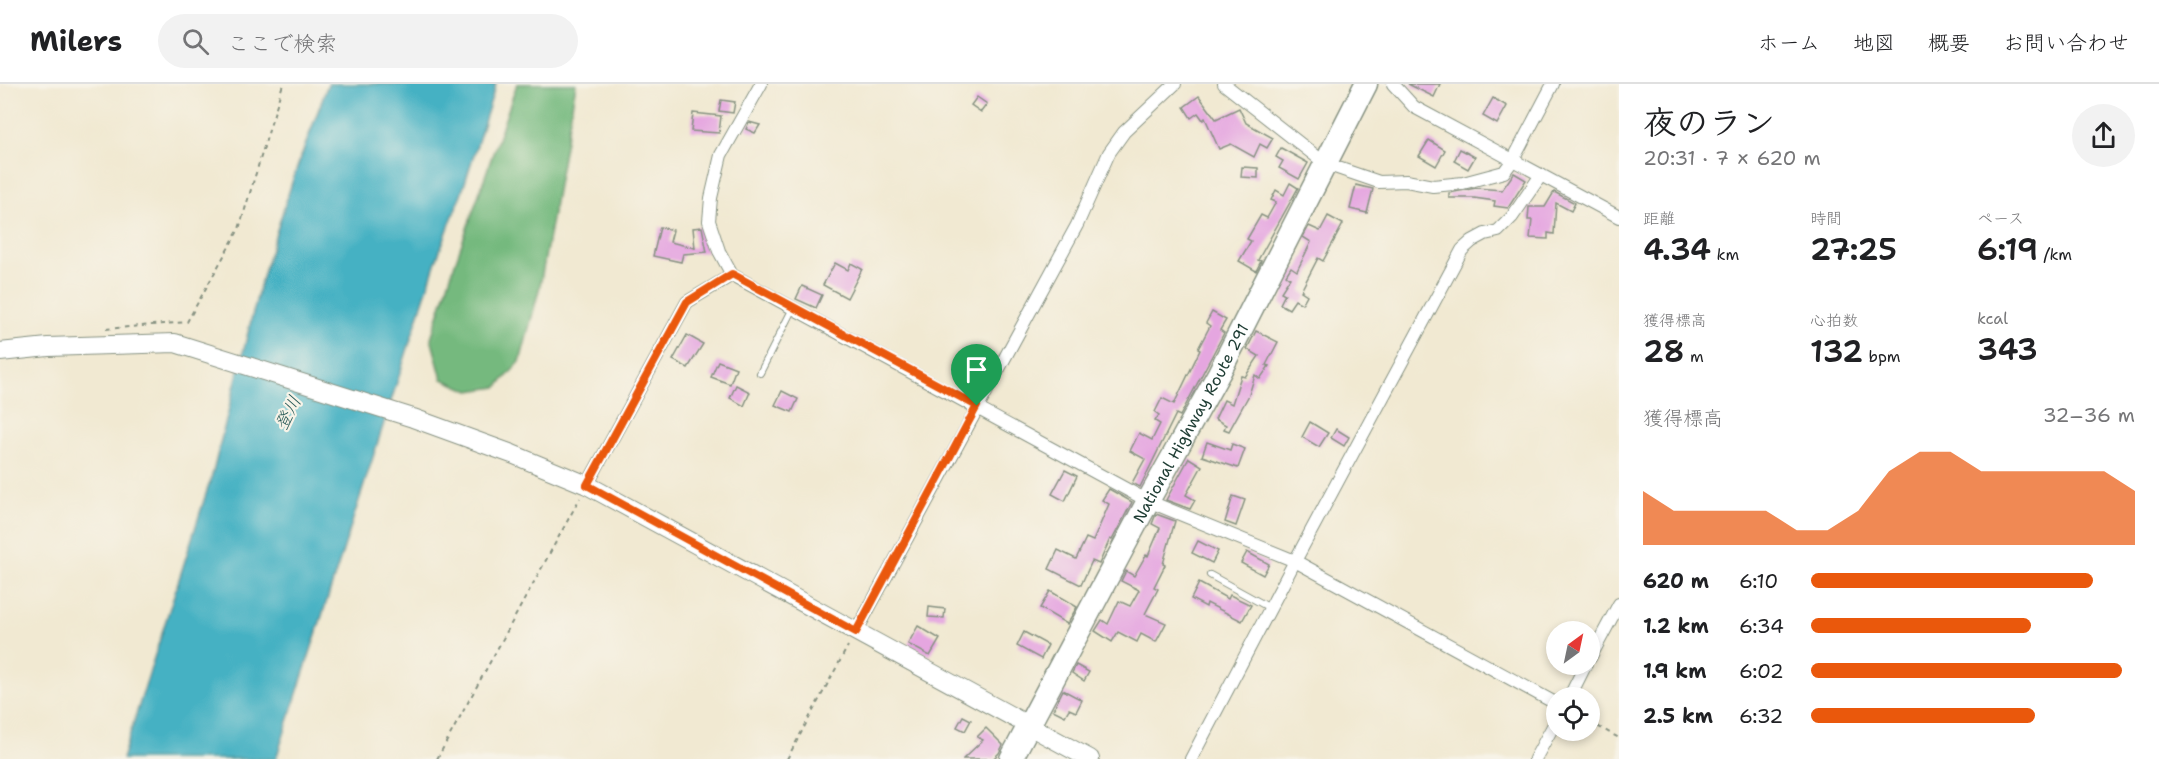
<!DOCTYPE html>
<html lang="ja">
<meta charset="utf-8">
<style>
:root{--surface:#fff;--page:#f2f2f2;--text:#202124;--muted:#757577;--line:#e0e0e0;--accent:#ea580c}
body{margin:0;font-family:"Shantell Sans","Klee One",sans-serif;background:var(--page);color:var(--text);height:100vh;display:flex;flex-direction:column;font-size:22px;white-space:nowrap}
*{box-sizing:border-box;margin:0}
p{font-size:20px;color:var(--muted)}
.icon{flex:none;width:33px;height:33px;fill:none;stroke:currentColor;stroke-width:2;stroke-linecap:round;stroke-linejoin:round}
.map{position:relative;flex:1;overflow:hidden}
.drawer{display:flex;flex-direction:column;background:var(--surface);width:540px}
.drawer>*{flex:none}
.needle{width:39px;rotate:33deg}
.fabs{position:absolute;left:1546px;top:537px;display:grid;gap:12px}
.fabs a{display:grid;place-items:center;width:54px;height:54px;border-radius:50%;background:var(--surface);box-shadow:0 3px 9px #0003;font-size:30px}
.pin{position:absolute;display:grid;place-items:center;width:51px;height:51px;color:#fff;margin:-62px -26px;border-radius:50% 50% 50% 0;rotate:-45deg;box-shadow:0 0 6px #0007}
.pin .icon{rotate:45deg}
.round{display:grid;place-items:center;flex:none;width:63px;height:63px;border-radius:32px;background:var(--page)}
.summary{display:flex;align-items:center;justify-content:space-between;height:102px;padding:0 24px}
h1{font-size:33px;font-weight:600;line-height:45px}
.figures{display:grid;grid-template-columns:repeat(3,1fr);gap:9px;height:102px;padding:6px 24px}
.figures div{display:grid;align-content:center}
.figures b{font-size:30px;font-weight:600}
.figures small{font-size:16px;font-weight:400}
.figures p{font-size:16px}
.chart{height:168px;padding:12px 24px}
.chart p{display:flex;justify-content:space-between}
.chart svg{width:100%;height:108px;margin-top:6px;fill:var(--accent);opacity:.7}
ul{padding:0 24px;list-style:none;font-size:20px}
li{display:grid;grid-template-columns:96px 72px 1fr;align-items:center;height:45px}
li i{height:15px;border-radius:8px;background:var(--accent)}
header{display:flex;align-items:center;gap:36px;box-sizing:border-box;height:84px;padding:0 30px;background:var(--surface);border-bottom:2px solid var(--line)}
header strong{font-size:28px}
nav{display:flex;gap:33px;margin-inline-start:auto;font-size:21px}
.search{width:420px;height:54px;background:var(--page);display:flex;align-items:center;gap:15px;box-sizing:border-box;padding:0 21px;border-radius:33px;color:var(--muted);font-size:22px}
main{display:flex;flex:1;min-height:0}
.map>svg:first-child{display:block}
.forest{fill:#74b97e;stroke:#4a7b59;stroke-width:1.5}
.water{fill:#45b1c3;stroke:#32777c;stroke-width:1.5}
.building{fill:#e5a6e0}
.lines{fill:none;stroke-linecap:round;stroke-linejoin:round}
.lane-casing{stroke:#889383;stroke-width:8}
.street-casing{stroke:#889383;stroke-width:14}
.secondary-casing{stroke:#889383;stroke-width:20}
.highway-casing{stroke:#889383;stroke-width:25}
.path{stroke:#889383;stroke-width:2;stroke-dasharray:4.5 4.5;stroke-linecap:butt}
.lane{stroke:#fff;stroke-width:6}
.street{stroke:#fff;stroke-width:12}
.secondary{stroke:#fff;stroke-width:18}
.highway{stroke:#fff;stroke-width:22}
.route-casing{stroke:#fff;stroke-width:12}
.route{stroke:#ea580c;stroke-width:8}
.labels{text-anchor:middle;stroke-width:4.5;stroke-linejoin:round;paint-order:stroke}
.street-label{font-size:16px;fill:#1f3d34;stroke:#f7f3e8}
.water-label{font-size:18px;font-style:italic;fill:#285a58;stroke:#f7f3e8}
</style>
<header>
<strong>Milers</strong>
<div class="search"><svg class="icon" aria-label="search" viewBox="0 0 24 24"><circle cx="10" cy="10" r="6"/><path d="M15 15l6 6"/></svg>ここで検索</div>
<nav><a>ホーム</a><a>地図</a><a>概要</a><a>お問い合わせ</a></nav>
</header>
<main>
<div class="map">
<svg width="1619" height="675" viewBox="0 0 1619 675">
<rect width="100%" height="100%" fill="#f7f3e8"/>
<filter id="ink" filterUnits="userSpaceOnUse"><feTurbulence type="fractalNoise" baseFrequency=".0167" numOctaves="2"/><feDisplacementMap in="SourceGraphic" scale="12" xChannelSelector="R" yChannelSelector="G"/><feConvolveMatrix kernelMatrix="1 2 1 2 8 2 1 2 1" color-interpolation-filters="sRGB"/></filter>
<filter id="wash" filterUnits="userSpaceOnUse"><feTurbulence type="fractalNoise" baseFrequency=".008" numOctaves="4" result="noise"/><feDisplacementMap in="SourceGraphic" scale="24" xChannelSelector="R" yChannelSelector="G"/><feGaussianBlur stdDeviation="1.35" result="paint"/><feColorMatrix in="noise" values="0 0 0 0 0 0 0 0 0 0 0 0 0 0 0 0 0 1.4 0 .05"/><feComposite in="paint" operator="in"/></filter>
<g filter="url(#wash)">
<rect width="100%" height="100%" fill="#f1e9d2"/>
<!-- forest -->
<polygon class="forest" points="517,0 576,0 540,202 520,278 497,303 470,307 442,295 431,254 453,185"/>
<!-- water -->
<polygon class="water" points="328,0 496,0 464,102 436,177 276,675 122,675 213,388 261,197 294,92"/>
<g id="blocks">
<!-- building -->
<g class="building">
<polygon points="1408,0 1440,0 1434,13"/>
<polygon points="1199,12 1216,35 1239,24 1246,39 1273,54 1267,64 1260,60 1254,73 1231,60 1219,65 1205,34 1203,36 1198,29 1191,34 1184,23"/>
<polygon points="977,13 987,20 981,28 971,21"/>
<polygon points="1493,14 1507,22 1497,40 1483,32"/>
<polygon points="721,16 735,18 733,29 719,27"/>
<polygon points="693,29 721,32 719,49 691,47"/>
<polygon points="749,38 760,41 755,49 746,45"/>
<polygon points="1429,56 1445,66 1436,82 1419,72"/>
<polygon points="1281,64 1308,79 1299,95 1279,84 1283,77 1276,73"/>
<polygon points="1460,65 1475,73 1468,85 1454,77"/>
<polygon points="1242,83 1258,84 1258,94 1241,93"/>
<polygon points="1514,89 1526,96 1508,124 1494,122 1495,117 1474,114 1449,114 1449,109 1476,104 1502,106"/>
<polygon points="1290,99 1298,104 1258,176 1261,177 1256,187 1239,177 1251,157 1247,155 1261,131 1267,134 1276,118 1271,116 1276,106 1284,111"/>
<polygon points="1356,101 1373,105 1367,129 1350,125"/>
<polygon points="1554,108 1575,119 1571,127 1556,119 1554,150 1548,149 1548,155 1530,154 1532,136 1528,136 1529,123 1545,123"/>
<polygon points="1328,132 1343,140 1323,177 1318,174 1301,207 1307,211 1302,220 1295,216 1289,225 1280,220 1285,210 1281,208 1290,194 1286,191 1291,183 1297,187 1311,158 1303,153 1309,142 1320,147"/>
<polygon points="660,143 673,146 670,158 695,164 693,144 702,143 707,168 683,170 681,178 653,172"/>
<polygon points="835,179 848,186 851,179 862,185 847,214 823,201"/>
<polygon points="802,202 822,211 816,224 796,215"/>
<polygon points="1212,228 1226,236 1220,246 1224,249 1180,332 1176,330 1140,403 1132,399 1145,375 1130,367 1139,349 1152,356 1160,340 1155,337 1159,331 1155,328 1162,314 1174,320 1200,266 1198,265 1210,242 1206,239"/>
<polygon points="1256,247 1278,258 1266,281 1269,282 1260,295 1255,291 1249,311 1229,347 1224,345 1226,341 1215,335 1224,316 1232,320 1241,292 1245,293 1259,272 1247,265"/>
<polygon points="687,251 703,260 688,284 673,276"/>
<polygon points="718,277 736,284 730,300 711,293"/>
<polygon points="736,301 750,308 744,322 730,314"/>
<polygon points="782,307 798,315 792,328 775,321"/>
<polygon points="1310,338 1328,349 1319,363 1302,353"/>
<polygon points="1336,345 1349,353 1344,362 1331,354"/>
<polygon points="1207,358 1230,366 1232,360 1245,365 1238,384 1202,372"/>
<polygon points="1189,374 1202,382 1186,411 1195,416 1190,425 1166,416"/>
<polygon points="1065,386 1077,392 1065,417 1052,410"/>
<polygon points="1109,405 1132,418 1112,456 1110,455 1099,480 1092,477 1081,501 1049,485 1058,466 1076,475 1086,454 1093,457 1109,420 1102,416"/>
<polygon points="1233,412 1245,416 1236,442 1225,438"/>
<polygon points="1156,430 1175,437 1163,480 1165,481 1154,503 1158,505 1145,530 1166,539 1156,558 1141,550 1137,558 1118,548 1112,558 1095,547 1102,536 1108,540 1119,517 1130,522 1139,506 1121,497 1126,487 1134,492 1146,471 1148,472 1160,444 1152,440"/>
<polygon points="1198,457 1218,467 1212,479 1192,469"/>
<polygon points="1247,468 1269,480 1263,491 1241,479"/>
<polygon points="1199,499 1228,515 1230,511 1251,521 1242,537 1207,519 1206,523 1191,515"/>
<polygon points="1050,507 1077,523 1067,540 1040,524"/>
<polygon points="929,523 945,525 944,534 928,533"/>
<polygon points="918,542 940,555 930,572 908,560"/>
<polygon points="1024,548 1048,561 1041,575 1017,562"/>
<polygon points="1076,581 1089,588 1084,597 1072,589"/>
<polygon points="1063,606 1082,616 1076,628 1069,625 1065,632 1053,626"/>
<polygon points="963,632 971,636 965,647 957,643"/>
<polygon points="986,644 1003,661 999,669 993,675 963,675 983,656 977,653"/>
</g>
</g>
</g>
<g filter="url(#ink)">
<use href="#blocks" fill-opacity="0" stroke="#889383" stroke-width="1.5"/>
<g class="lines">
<defs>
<g id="lane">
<polyline points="760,289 793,224"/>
<polyline points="1210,491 1270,524"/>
</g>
<g id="street">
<polyline points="761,0 721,71 711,114 709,137 719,167 732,191 1148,417 1295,477 1557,620"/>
<polyline points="1224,0 1326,80 1379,98 1406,97 1433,102 1463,99 1504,88 1513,76 1553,0"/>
<polyline points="1393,0 1414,23 1619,133"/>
<polyline points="587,401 687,218 732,191"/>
<polyline points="856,548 1077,141 1109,69 1124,48 1175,0"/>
<polyline points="1590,574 1619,520"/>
<polyline points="1569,614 1586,580"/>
<polyline points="1191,675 1295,477 1462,166 1472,157 1485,150 1498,147 1512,133 1541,91"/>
<polyline points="1535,675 1557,635"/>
</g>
<polyline id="secondary" points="0,268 48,263 175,259 413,334 512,370 587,401 1090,675"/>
<g id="highway">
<path id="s1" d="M1011,675L1148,417L1219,289L1366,0"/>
</g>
</defs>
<!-- lane casing -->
<use href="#lane" class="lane-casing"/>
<!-- street casing -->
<use href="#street" class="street-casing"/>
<!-- secondary casing -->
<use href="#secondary" class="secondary-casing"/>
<!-- highway casing -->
<use href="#highway" class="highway-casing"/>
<!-- path -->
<g class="path">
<polyline points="106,245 187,238 239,145 283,0"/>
<polyline points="1590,638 1619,654"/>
<polyline points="437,675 580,414"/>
<polyline points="787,675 848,562"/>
</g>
<!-- lane -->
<use href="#lane" class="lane"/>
<!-- street -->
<use href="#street" class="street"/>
<!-- secondary -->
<use href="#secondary" class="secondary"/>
<!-- highway -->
<use href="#highway" class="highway"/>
</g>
</g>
<g class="lines" filter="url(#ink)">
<defs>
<polygon id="route" points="732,190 977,322 856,548 587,401 687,218"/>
</defs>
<!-- route casing -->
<use href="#route" class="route-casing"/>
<!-- route -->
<use href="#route" class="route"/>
</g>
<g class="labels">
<!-- street labels -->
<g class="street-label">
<text dy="6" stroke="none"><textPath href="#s1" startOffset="381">National Highway Route 291</textPath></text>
</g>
<!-- water labels -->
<g class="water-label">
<text transform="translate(288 329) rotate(-63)" y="6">登川</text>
</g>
</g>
</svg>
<div class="fabs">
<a><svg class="needle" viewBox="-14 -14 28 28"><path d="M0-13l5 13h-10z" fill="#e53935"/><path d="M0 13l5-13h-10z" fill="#757577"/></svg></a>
<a><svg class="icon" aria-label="locate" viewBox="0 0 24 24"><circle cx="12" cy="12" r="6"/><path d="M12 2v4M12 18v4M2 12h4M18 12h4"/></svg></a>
</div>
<div class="pin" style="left:977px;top:322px;background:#1e9e55"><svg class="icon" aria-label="arrive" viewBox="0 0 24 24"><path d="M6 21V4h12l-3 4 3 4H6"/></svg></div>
</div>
<section class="drawer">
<div class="summary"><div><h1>夜のラン</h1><p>20:31 · 7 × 620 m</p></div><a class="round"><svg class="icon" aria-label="share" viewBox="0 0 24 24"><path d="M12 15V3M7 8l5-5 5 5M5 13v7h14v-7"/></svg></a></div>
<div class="figures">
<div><p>距離</p><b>4.34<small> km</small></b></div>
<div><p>時間</p><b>27:25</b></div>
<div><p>ペース</p><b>6:19<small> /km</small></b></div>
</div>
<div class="figures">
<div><p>獲得標高</p><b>28<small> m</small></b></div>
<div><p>心拍数</p><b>132<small> bpm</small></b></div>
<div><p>kcal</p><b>343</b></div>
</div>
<div class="chart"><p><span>獲得標高</span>32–36 m</p>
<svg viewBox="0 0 160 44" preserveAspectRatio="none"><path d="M0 44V22L10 30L20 30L30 30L40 30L50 38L60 38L70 30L80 14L90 6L100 6L110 14L120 14L130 14L140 14L150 14L160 22V44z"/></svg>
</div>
<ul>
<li><b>620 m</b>6:10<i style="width:87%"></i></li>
<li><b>1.2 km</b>6:34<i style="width:68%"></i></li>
<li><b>1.9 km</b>6:02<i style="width:96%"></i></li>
<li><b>2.5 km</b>6:32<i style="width:69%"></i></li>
</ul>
</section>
</main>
